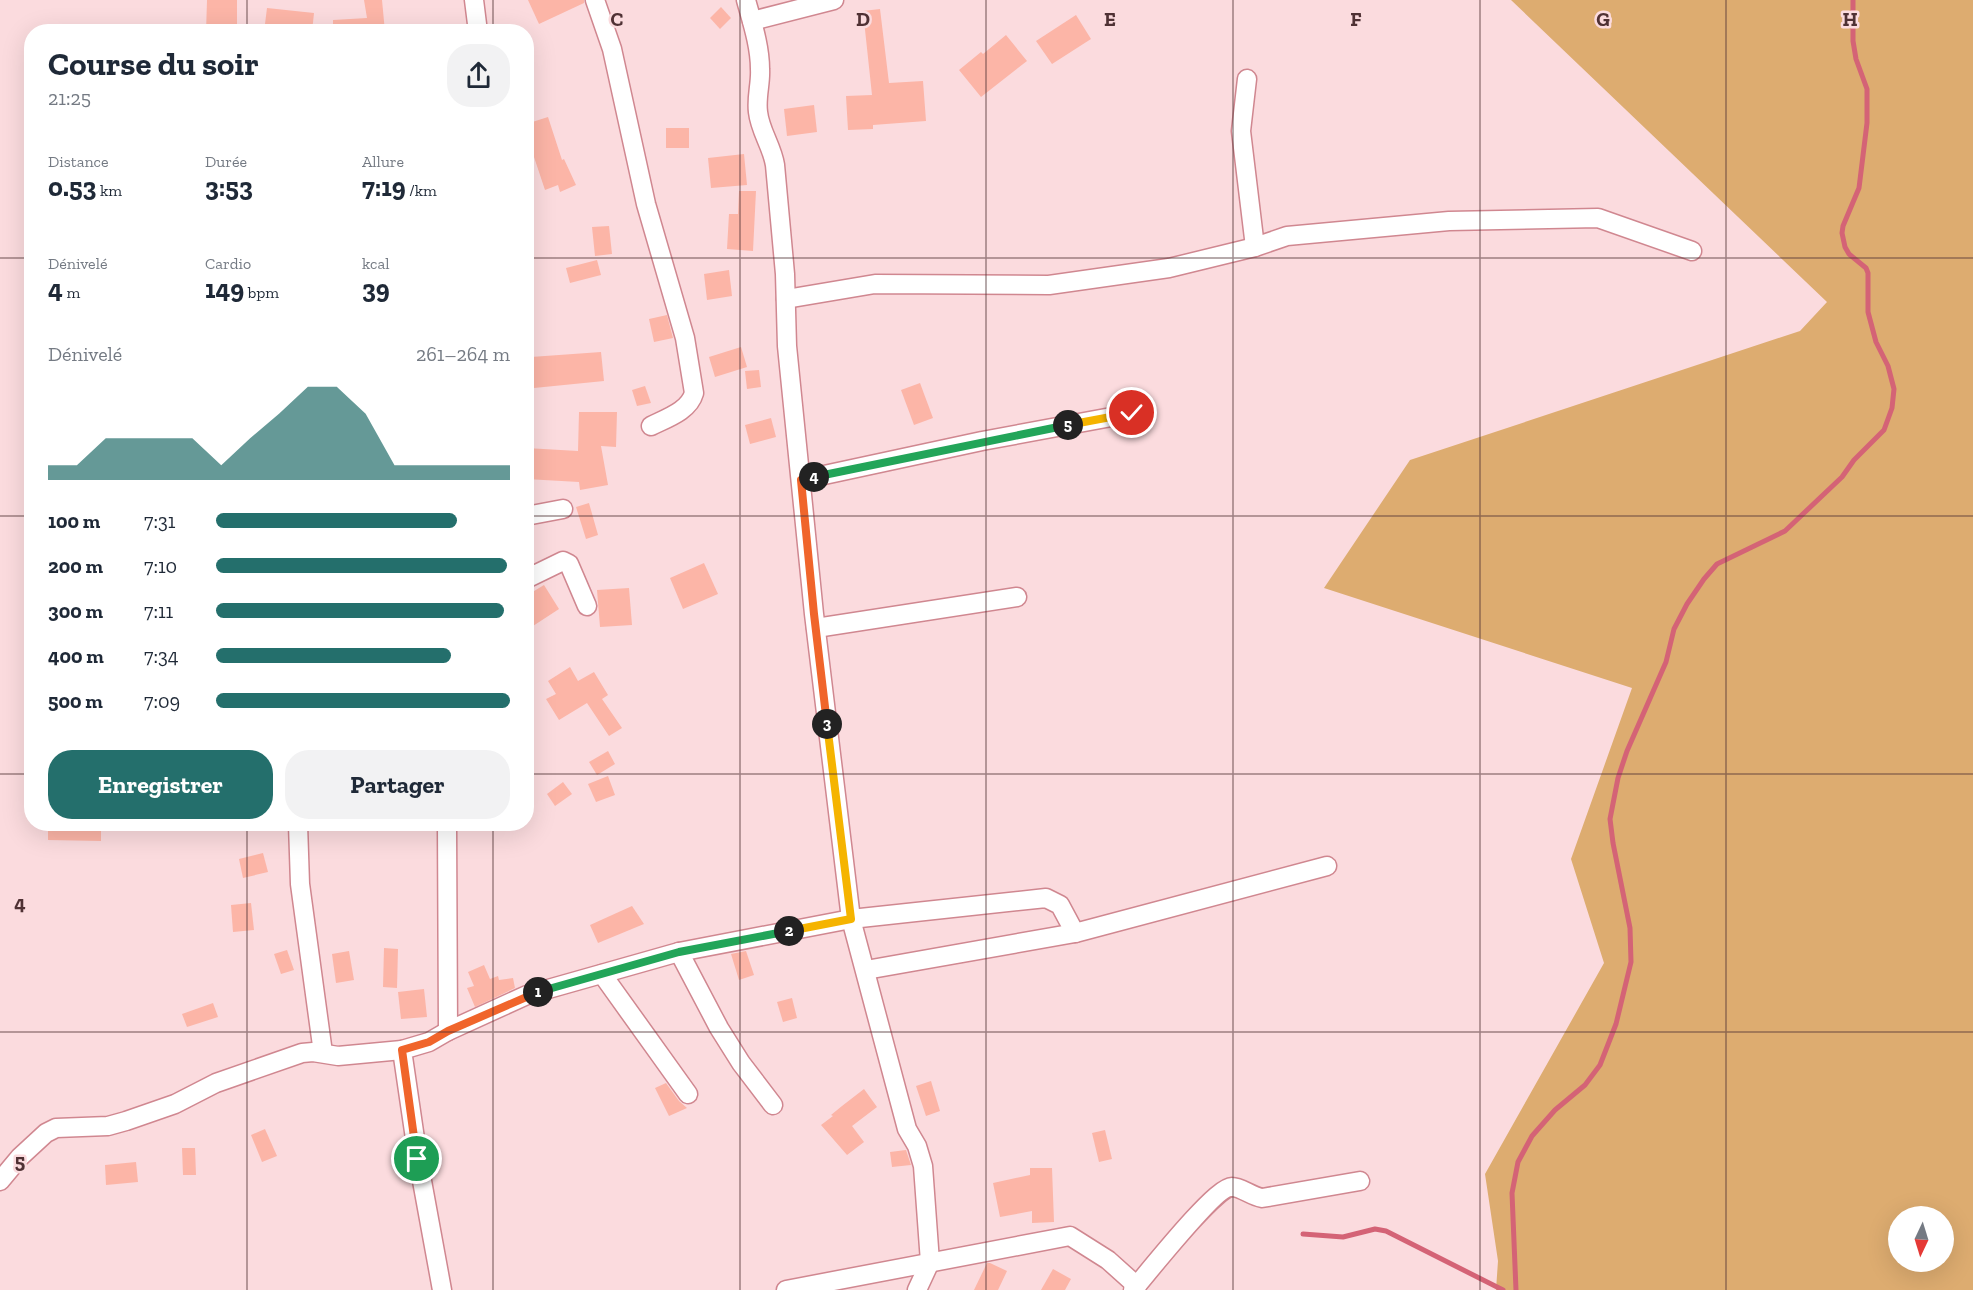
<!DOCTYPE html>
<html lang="fr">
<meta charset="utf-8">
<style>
:root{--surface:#fff;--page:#f2f2f3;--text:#1f2937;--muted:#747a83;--accent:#246f6c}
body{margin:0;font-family:"Zilla Slab",serif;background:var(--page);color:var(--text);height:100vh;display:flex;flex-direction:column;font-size:22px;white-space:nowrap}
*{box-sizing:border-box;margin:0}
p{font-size:20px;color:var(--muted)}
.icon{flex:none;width:33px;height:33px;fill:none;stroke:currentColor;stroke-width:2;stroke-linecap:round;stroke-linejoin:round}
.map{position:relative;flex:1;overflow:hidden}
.panel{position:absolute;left:24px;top:24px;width:510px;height:807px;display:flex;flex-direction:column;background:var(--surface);border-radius:24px;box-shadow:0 6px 24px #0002}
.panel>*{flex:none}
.needle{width:39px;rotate:184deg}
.tools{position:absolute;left:1888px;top:1206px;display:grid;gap:12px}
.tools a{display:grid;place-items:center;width:66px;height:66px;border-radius:50%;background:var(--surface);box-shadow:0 6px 24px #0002;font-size:30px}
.pin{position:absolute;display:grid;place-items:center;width:51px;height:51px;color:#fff;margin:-26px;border:3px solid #fff;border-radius:50%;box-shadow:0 2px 6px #0007}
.km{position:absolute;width:30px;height:30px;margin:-15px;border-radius:50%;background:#222;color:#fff;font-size:16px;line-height:30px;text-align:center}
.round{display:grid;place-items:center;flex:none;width:63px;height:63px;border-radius:24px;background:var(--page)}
.head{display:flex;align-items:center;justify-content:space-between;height:102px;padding:0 24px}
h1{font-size:33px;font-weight:700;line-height:45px}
.metrics{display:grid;grid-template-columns:repeat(3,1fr);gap:9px;height:102px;padding:6px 24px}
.metrics div{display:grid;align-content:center}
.metrics b{font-size:26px;font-weight:700}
.metrics small{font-size:16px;font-weight:400}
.metrics p{font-size:16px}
.chart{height:168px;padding:12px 24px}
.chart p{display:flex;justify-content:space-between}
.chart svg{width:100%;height:108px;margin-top:6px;fill:var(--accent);opacity:.7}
.action{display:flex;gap:12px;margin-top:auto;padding:12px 24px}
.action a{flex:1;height:69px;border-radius:24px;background:var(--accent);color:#fff;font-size:24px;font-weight:700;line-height:69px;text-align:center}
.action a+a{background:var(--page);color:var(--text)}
ul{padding:0 24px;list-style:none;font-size:20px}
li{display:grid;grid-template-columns:96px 72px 1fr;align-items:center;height:45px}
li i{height:15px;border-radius:8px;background:var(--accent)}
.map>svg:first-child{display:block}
.green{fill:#ddac70;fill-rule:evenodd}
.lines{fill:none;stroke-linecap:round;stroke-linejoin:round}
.stream{stroke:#d46376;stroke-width:5}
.building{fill:#fcb5a7}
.street-casing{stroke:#d08790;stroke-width:21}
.street{stroke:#fff;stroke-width:18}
.split-1-casing{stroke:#fff;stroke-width:12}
.split-2-casing{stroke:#fff;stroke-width:12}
.split-3-casing{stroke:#fff;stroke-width:12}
.split-4-casing{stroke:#fff;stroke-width:12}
.split-5-casing{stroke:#fff;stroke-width:12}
.split-6-casing{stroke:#fff;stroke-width:12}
.split-1{stroke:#f0652b;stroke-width:8}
.split-2{stroke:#22a559;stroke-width:8}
.split-3{stroke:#f5b400;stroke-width:8}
.split-4{stroke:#f0652b;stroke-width:8}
.split-5{stroke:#22a559;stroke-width:8}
.split-6{stroke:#f5b400;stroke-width:8}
.grid{fill:none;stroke:#4f3134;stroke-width:1.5;stroke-opacity:0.55}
.grid-label{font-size:20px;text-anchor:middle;font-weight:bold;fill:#4f3134;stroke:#fbdbde;stroke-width:5;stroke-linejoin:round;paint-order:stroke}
</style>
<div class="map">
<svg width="1973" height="1290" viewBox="0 0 1973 1290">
<rect width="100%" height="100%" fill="#fbdbde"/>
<!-- green -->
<path class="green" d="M1511,0H1973V1290H1496L1498,1261L1485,1174L1604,963L1571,859L1632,688L1324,588L1410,460L1800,331L1827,302ZM1899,1216H1944V1262H1899Z"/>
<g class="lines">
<!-- stream -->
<g class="stream">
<polyline points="1303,1234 1343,1237 1375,1229 1386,1231 1503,1290"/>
<polyline points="1516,1290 1512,1193 1518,1162 1532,1136 1555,1110 1585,1085 1600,1065 1616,1024 1631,962 1630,928 1613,843 1610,819 1618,778 1627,751 1666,662 1674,629 1687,604 1704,579 1717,564 1785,531 1842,477 1854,460 1884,430 1892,408 1894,389 1888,366 1876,342 1868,312 1868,273 1866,268 1849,254 1845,247 1842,233 1843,226 1859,188 1867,123 1867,89 1856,59 1853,41 1853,0"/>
</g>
</g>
<!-- building -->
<g class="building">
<polygon points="207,0 237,0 237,32 206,32"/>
<polygon points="364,0 382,0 385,32 333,32 333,20 367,18"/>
<polygon points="528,0 584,0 584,3 539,24"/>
<polygon points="721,7 731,18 720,29 710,18"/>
<polygon points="267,8 314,13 312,32 264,32"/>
<polygon points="880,9 889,83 923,81 926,121 873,125 873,129 848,130 846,96 872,95 863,11"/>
<polygon points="1076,15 1091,39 1052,64 1036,41"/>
<polygon points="1006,35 1027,61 981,97 959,70 981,52 983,54"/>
<polygon points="814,105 817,132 787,136 784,109"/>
<polygon points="548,117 562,160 564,159 576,185 560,192 558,185 545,190 526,133 526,124"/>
<rect x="666" y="128" width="23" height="20"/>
<polygon points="744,154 747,185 711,188 708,158"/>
<polygon points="739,191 756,191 753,251 727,249 729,214 738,214"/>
<polygon points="609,226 612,254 595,256 592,227"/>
<polygon points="597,260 601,275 570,283 566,268"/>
<polygon points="729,270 732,296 707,300 704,274"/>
<polygon points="667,315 673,338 654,342 649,319"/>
<polygon points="741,347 747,367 715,377 709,357"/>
<polygon points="601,352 604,381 534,388 531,357"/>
<polygon points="759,370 761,387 747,389 745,371"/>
<polygon points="920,383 933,418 914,425 901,390"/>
<polygon points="645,386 651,403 637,406 632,390"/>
<polygon points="579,412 617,412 616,447 601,446 608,485 580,490 579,482 526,479 526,448 578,451"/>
<polygon points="771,418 776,437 750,444 745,425"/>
<polygon points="589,503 598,535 586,539 576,507"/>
<polygon points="704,563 718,594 683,609 670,578"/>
<polygon points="544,585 559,609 533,626 526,615 526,596"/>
<polygon points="629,588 632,625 600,627 597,590"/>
<polygon points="570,667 578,681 594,672 608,695 602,699 622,728 609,736 587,703 559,720 546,699 556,694 548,681"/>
<polygon points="608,751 615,764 597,775 589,762"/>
<polygon points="608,776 615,795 596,802 588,784"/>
<polygon points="563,782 572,794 555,806 547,794"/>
<polygon points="48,824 101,824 101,841 48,840"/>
<polygon points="263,853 268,872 243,878 239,859"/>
<polygon points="251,903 254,930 233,932 231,905"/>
<polygon points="632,906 644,924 598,943 590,925"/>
<polygon points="384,948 398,949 397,988 383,987"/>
<polygon points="287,950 294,970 281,974 274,954"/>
<polygon points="349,951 354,980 336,983 332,954"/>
<polygon points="746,951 754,975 739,980 731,954"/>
<polygon points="484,965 490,979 498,976 499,980 513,978 515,988 475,1007 467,988 474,986 468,972"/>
<polygon points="424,989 427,1017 401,1019 398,992"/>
<polygon points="792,998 797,1018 783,1022 777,1002"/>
<polygon points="213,1003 218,1017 187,1027 182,1014"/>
<polygon points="931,1081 940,1111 926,1116 916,1086"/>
<polygon points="666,1083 679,1101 687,1108 669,1116 655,1088"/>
<polygon points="864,1089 877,1107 852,1126 864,1142 847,1155 821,1125 833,1116 831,1115 842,1106"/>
<polygon points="265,1129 277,1156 262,1162 251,1135"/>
<polygon points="1105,1130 1112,1159 1099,1162 1092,1133"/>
<polygon points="182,1148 195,1148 196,1175 183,1175"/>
<polygon points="906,1150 911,1165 892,1167 890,1152"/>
<polygon points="136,1162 138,1182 106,1185 105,1165"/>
<polygon points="1030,1168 1052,1168 1054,1222 1032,1223 1032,1211 1000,1217 993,1183 1030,1175"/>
<polygon points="987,1263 990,1263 1007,1271 998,1290 974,1290"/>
<polygon points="1053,1269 1071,1279 1065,1290 1041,1290"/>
</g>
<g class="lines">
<defs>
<g id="street">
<polyline points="474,0 478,32"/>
<path d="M595,0L612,49L646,204L685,338L694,393C689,411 667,418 651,426"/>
<path d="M746,0C752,22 760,46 760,69C761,83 756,97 758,112C760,131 772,146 775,165L785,274L787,346L814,614L851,919L907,1129L917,1146L923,1166L930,1262L917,1290"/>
<polyline points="752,21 834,0"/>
<polyline points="1247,79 1241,131 1255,247"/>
<polyline points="786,299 875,284 1049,285 1169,268 1255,247 1287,236 1449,221 1598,218 1692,251"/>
<polyline points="801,480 982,441 1133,413"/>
<polyline points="526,516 563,509"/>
<polyline points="526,579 563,561 569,564 587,606"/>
<polyline points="816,628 1017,597"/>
<polyline points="298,824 300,884 323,1053"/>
<polyline points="447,824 448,1031"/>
<polyline points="679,952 719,1028 741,1063 773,1105"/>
<polyline points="866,970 1075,933 1327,866"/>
<polyline points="602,974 688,1094"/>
<polyline points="0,1181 20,1157 46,1133 56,1128 108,1126 126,1121 175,1104 216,1083 302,1053 313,1052 338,1056 402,1050"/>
<polyline points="442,1290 418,1159 402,1050 429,1042 448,1031 527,995 679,952 851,919 1046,898 1060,905 1075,933"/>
<polyline points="786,1290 1070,1236 1108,1260 1137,1286"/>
<path d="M1133,1290C1147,1274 1216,1186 1232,1187C1241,1187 1251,1196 1262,1198L1360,1181"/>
</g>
</defs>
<!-- street casing -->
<use href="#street" class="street-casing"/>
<!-- street -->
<use href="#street" class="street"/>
</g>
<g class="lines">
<defs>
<polyline id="split-1" points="417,1159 402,1050 429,1042 448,1031 538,992"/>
<polyline id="split-2" points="538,992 679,952 789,931"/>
<polyline id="split-3" points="789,931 851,919 827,724"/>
<polyline id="split-4" points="814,477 801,480 814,614 827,724"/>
<polyline id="split-5" points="814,477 1068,425"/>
<polyline id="split-6" points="1068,425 1132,413"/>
</defs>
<!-- split-1 casing -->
<use href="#split-1" class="split-1-casing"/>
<!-- split-2 casing -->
<use href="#split-2" class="split-2-casing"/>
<!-- split-3 casing -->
<use href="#split-3" class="split-3-casing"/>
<!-- split-4 casing -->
<use href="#split-4" class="split-4-casing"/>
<!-- split-5 casing -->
<use href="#split-5" class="split-5-casing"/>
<!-- split-6 casing -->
<use href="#split-6" class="split-6-casing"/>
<!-- split-1 -->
<use href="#split-1" class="split-1"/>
<!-- split-2 -->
<use href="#split-2" class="split-2"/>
<!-- split-3 -->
<use href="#split-3" class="split-3"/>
<!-- split-4 -->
<use href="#split-4" class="split-4"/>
<!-- split-5 -->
<use href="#split-5" class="split-5"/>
<!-- split-6 -->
<use href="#split-6" class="split-6"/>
</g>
<!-- grid -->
<path class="grid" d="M247,0V32M493,0V32M740,0V1290M986,0V1290M1233,0V1290M1480,0V1290M1726,0V1290M0,258H32M526,258H1973M0,516H32M526,516H1973M0,774H32M526,774H1973M247,824V1290M493,824V1290M0,1032H1973"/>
<g class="grid-label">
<text x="617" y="26">C</text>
<text x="863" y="26">D</text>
<text x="1110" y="26">E</text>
<text x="1356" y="26">F</text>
<text x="1603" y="26">G</text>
<text x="1850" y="26">H</text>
<text x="20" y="910">4</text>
<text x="20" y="1168">5</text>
</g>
</svg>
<div class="tools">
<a><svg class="needle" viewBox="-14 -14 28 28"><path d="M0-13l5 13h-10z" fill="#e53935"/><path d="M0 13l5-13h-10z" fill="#747a83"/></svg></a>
</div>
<div class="pin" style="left:417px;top:1159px;background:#1e9e55"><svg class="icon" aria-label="arrive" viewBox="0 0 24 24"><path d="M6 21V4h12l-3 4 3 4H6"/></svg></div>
<div class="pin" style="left:1132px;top:413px;background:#d93025"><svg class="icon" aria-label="check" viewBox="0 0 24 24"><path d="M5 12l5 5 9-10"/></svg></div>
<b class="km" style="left:538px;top:992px">1</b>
<b class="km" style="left:789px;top:931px">2</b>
<b class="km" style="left:827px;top:724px">3</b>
<b class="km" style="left:814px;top:477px">4</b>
<b class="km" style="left:1068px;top:425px">5</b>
<section class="panel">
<div class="head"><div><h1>Course du soir</h1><p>21:25</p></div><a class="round"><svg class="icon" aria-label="share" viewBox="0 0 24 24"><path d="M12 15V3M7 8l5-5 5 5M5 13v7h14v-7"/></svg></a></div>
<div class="metrics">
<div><p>Distance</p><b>0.53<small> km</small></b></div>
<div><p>Durée</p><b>3:53</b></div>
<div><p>Allure</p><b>7:19<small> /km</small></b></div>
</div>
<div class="metrics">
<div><p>Dénivelé</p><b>4<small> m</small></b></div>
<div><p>Cardio</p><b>149<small> bpm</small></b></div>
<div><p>kcal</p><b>39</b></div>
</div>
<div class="chart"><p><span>Dénivelé</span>261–264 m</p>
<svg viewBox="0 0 160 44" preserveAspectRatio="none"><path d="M0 44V38L10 38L20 27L30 27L40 27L50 27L60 38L70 27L80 17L90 6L100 6L110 17L120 38L130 38L140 38L150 38L160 38V44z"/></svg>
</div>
<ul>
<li><b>100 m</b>7:31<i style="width:82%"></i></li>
<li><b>200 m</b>7:10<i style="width:99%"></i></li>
<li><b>300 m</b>7:11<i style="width:98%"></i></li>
<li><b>400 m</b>7:34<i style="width:80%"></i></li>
<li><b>500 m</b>7:09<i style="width:100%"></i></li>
</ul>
<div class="action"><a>Enregistrer</a><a>Partager</a></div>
</section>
</div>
